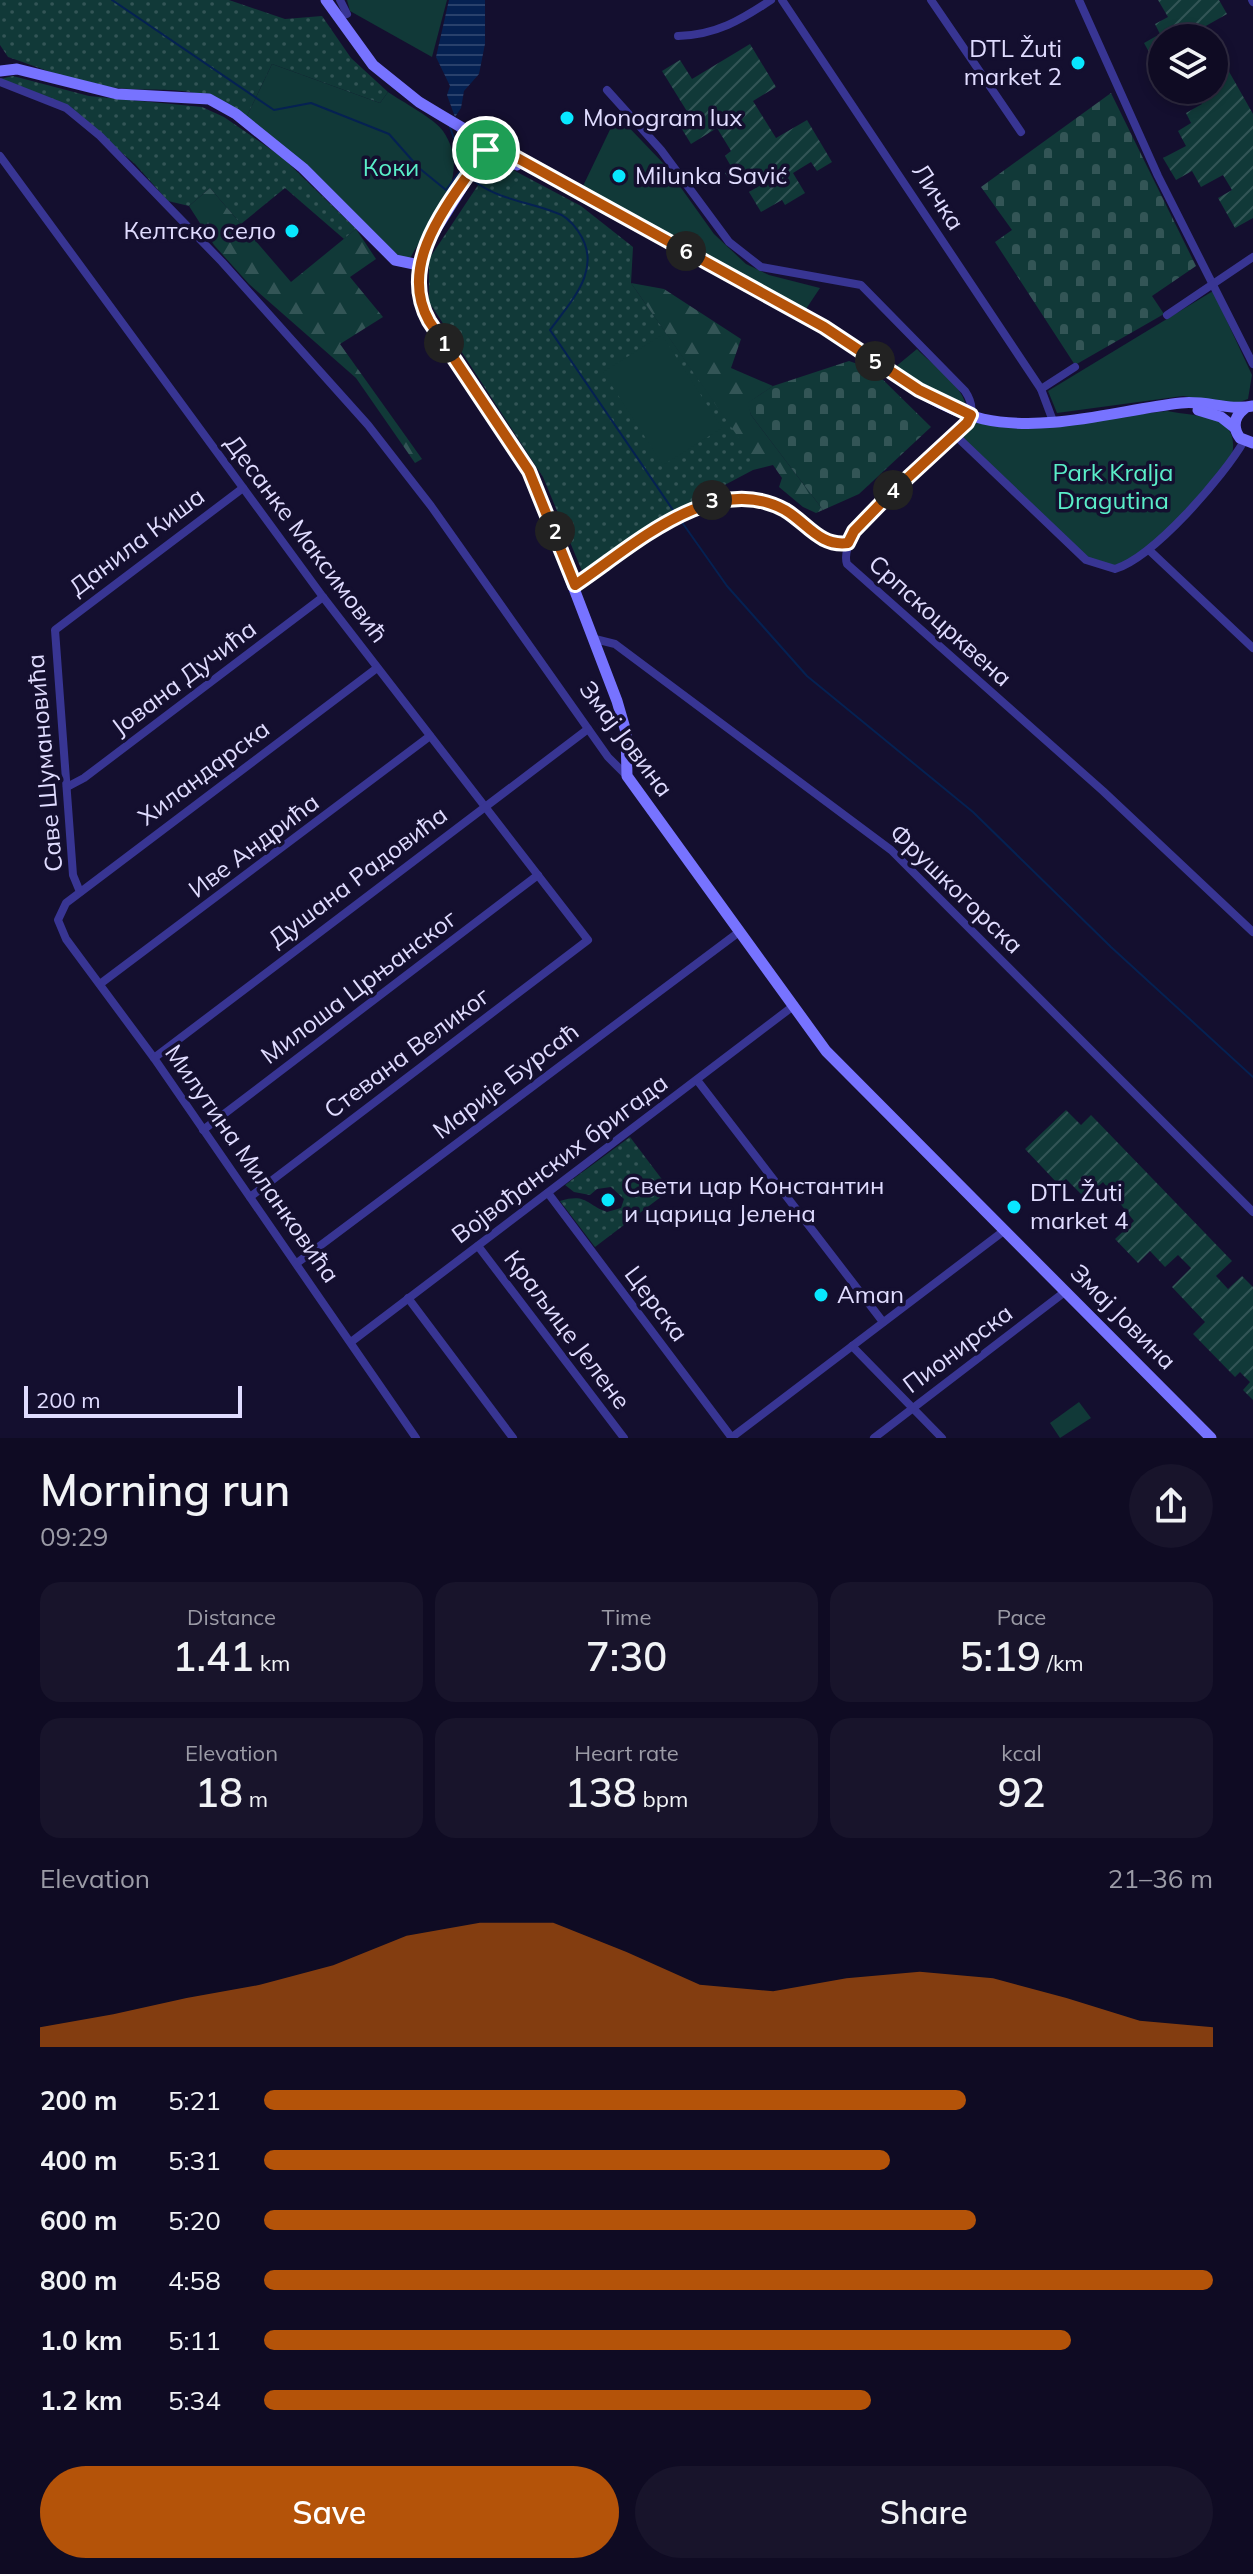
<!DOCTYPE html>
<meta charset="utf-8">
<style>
:root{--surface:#0f0b23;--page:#18142b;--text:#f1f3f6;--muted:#9b9ba6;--line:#2f2b41;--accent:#b45309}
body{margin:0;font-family:Mulish,sans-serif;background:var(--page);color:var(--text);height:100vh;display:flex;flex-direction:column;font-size:30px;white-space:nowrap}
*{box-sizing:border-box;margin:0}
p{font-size:26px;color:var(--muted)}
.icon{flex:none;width:44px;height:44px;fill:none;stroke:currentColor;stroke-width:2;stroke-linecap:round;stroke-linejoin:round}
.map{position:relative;height:1438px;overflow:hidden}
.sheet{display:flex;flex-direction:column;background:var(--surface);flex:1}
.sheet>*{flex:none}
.controls{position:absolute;left:1148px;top:24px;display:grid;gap:16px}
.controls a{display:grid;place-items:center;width:80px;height:80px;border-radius:50%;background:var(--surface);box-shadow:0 4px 12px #0003,0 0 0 2px var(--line);font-size:40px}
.scale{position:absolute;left:24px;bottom:20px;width:218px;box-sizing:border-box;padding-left:8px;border:4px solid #e0dcff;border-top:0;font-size:22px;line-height:28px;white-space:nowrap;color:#e0dcff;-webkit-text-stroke:6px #140f2f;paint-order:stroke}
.pin{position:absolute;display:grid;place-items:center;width:68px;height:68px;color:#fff;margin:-34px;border:4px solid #fff;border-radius:50%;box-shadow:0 2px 8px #0007}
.km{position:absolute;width:40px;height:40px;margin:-20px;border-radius:50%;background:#222;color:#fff;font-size:22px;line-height:40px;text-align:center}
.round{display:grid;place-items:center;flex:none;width:84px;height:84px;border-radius:42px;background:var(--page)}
.summary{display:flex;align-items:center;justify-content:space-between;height:136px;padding:0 40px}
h1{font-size:44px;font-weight:600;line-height:60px}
.metrics{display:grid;grid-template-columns:repeat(3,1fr);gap:12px;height:136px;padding:8px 40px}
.metrics div{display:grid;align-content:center;border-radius:20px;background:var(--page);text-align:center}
.metrics b{font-size:40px;font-weight:600}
.metrics small{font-size:22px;font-weight:400}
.metrics p{font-size:22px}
.chart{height:224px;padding:16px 40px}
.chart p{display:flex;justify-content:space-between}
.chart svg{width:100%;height:144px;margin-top:8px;fill:var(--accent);opacity:.7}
.action{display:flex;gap:16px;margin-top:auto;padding:16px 40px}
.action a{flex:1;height:92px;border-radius:48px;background:var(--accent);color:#fff;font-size:32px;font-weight:600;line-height:92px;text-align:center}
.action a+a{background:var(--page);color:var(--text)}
ul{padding:0 40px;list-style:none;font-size:26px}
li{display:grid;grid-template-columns:128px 96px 1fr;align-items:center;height:60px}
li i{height:20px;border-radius:10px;background:var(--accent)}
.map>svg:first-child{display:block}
.grass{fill:url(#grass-dots)}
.forest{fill:url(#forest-firs)}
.cemetery{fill:url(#cemetery-stones)}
.park{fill:#113938}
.garden{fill:url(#garden-furrows)}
.water{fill:url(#water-rules)}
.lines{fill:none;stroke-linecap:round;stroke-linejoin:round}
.stream{stroke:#052152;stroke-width:2}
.street{stroke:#383593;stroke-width:8}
.secondary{stroke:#7773ff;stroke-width:11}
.route-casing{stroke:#fff;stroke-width:16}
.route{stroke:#b45309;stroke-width:10}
.poi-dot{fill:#08e7ff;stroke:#140f2f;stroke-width:3}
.labels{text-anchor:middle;stroke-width:7;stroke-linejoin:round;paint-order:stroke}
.poi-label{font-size:24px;fill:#e0dcff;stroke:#140f2f;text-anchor:start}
.park-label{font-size:24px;fill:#5aeec8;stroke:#140f2f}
.street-label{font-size:24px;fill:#e0dcff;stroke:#140f2f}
</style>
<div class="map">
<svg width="1253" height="1438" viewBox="0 0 1253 1438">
<defs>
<pattern id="grass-dots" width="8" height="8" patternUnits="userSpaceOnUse" patternTransform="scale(2)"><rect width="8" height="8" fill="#113938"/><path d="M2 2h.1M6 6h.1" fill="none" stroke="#335556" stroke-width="1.8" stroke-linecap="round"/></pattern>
<pattern id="forest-firs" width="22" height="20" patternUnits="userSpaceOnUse" patternTransform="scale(2)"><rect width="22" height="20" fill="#113938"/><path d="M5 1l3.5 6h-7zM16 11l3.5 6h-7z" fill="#335556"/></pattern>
<pattern id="cemetery-stones" width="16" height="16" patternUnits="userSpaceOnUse" patternTransform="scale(2)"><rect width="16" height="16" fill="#113938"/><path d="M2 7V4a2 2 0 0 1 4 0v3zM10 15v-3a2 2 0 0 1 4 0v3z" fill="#335556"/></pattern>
<pattern id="garden-furrows" width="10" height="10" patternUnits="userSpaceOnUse" patternTransform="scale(2)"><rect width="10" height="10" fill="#113938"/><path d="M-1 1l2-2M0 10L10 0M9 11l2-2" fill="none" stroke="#335556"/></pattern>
<pattern id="water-rules" width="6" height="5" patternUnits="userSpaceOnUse" patternTransform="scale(2)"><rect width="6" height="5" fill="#052152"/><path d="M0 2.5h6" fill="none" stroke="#29416c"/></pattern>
</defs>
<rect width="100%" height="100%" fill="#140f2f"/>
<!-- grass -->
<g class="grass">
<path d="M0,0H229L285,19L322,16L351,58L388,92L380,103L272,64L247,116C187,79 171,95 110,87C75,83 41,68 8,57L0,45Z"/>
<polygon points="13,76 89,96 202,107 224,117 282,157 356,229 344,239 285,188 241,224 210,188 189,206 168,201 135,164 67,106 0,79"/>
<polygon points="502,164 581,206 633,247 631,283 753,457 753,470 653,523 582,571 543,477 429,302 429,259 490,167"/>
<path d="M630,1137L670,1190L595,1247L560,1201C587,1193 586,1205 607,1212L621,1208L624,1199L611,1187L597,1189L590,1195L574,1192L565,1185Z"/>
</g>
<!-- forest -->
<g class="forest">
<polygon points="210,188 291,282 356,229 376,259 350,277 383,317 340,344 422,459 415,463 356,378 249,284 214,245 189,206"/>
<polygon points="631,283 664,289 741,339 731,368 773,386 748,403 751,415 823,510 816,513 803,507 779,487 782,478 773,465 753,470 752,457"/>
</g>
<!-- cemetery -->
<g class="cemetery">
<polygon points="1111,93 1196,266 1152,296 1164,314 1075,365 995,242 1012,230 981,187"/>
<polygon points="849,361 872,369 931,427 859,494 823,510 751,415 747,403 773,386"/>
</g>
<!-- park -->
<g class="park">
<polygon points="347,0 447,0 432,57 350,11"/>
<path d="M272,64L380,103L388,92C401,101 435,119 443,131C474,176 431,221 409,260L397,255L247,116Z"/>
<polygon points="617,115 664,164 714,234 746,264 769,275 820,288 804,312 583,186"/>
<polygon points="1213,291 1252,375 1248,399 1234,404 1183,396 1057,413 1048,391"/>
<polygon points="662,335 722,428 663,465 603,372"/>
<path d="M917,349C931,364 966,387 966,409L894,368Z"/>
<path d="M1167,411C1206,418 1248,414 1228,469L1149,550L1122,567L1086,560L955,435L971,415L1053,424Z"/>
<polygon points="1079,1402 1091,1418 1060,1438 1050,1423"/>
</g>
<!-- garden -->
<g class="garden">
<polygon points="1158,0 1219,0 1227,14 1204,27 1210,38 1162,38 1162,69 1159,70 1144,43 1160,34 1155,24 1168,17"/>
<polygon points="750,44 776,87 753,101 776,138 807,120 832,162 817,171 811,162 793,173 805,193 785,205 782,200 761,212 749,192 761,185 755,174 734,187 725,173 732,168 725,156 731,151 717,128 691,144 677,121 688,113 662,71 680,60 692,79"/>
<polygon points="1214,45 1253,114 1253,218 1235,228 1218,198 1232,190 1223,175 1201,187 1192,171 1176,180 1163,158 1186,146 1178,131 1191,123 1186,113 1202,104 1195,90 1214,90"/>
<polygon points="1066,1110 1081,1125 1091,1115 1232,1261 1216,1276 1228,1289 1242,1276 1253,1287 1253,1400 1243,1390 1250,1382 1240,1372 1235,1377 1193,1334 1205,1322 1172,1287 1191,1268 1178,1255 1165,1267 1150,1251 1138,1263 1115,1239 1134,1221 1103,1182 1085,1198 1066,1179 1059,1185 1025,1149"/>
</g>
<!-- water -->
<polygon class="water" points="449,0 485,0 485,44 479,74 464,91 461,108 455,117 447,95 450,86 436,57"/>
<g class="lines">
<!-- stream -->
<g class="stream">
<polyline points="112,0 274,110 311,103 389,134 419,168 446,190 461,170"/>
<polyline points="450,127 466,173"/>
<path d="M473,180C496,199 528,202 554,212C565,215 572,222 578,231C604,268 572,300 550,330L675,513"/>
<polyline points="679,518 727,586 807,676 973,812 1111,947 1253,1077"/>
</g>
<!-- street -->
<g class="street">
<polyline points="340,0 347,14"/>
<polyline points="782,0 1041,389 1053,421"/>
<polyline points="931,0 1021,132"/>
<polyline points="1079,0 1158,176 1253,364"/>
<polyline points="1252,0 1253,2"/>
<path d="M678,36C716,35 741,20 771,0"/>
<polyline points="0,82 66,108 100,136 222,262 368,425 431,506 608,757 627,776"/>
<path d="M607,90L661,150L729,242L761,267L861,285L965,391C971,400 974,410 969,420C961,436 939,446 926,457C905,476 837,535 847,564L1103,791L1253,932"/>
<polyline points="0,156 323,597 588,940 250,1197"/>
<polyline points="1167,315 1253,257"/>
<polyline points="1041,389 1075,367"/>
<path d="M955,435L1086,560L1115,569C1154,557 1224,476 1244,441"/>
<polyline points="1149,550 1253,648"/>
<path d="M575,585C632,547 713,470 785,510C807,523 820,548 848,543"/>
<polyline points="595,639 615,644 891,850 1253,1212"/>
<polyline points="377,668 66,903 58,920 66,939 154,1058 416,1438"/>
<polyline points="67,787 84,778 323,597"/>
<polyline points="80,892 73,875 55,630 243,488"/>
<polyline points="100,984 430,736"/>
<polyline points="154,1058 588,729"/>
<polyline points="697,1080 883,1322"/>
<polyline points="203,1130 538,875"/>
<polyline points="548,1193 732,1438"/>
<polyline points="478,1246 624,1438"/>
<polyline points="297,1263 739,932"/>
<polyline points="408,1298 513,1438"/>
<polyline points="351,1342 792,1007"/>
<polyline points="852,1346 942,1438"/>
<polyline points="731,1438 1005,1230"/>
<polyline points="874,1438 1066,1291"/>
</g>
<!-- secondary -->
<g class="secondary">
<path d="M326,0L373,65L419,102C550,182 689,249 822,325C874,356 922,405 983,419C1048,433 1118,410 1181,403C1206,400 1228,411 1253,406"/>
<polyline points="0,71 17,69 117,94 209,99 236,114 303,168 395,260 419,265"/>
<polyline points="469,132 476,144 477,163 497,157 517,165"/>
<polyline points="490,143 424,248 418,271 420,299 429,321 529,471 617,701 626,732 627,776 826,1051 1211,1438"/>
<path d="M1244,409C1234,417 1232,427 1240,438L1253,443"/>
<polyline points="1198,410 1221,417 1235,428"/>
</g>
</g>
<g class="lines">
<defs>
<path id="route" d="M490,143L824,327L919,390L971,415L967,423L887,497L854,531L848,543C820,547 807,523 785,510C713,470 632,547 575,585L529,471L429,321C394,258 458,193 490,143Z"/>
</defs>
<!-- route casing -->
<use href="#route" class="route-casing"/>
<!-- route -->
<use href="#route" class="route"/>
</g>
<!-- markers -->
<g class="poi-dot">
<circle cx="1078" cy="63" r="8"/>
<circle cx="567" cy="118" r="8"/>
<circle cx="619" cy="176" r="8"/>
<circle cx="292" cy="231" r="8"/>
<circle cx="608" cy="1200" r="8"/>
<circle cx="1014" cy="1207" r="8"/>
<circle cx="821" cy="1295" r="8"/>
</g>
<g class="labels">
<!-- poi labels -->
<g class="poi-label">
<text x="1062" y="57" text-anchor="end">DTL Žuti<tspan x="1062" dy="28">market 2</tspan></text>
<text x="583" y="126">Monogram lux</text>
<text x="635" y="184">Milunka Savić</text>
<text x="276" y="239" text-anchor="end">Келтско село</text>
<text x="624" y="1194">Свети цар Константин<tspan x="624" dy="28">и царица Јелена</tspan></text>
<text x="1030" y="1201">DTL Žuti<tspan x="1030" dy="28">market 4</tspan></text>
<text x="837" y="1303">Aman</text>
</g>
<!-- park labels -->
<g class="park-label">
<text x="391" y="176">Коки</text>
<text x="1113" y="481">Park Kralja<tspan x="1113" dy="28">Dragutina</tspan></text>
</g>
<!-- street labels -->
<g class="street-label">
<text transform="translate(938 197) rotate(57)" y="8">Личка</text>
<text transform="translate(306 539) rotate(53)" y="8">Десанке Максимовић</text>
<text transform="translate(137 542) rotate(-37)" y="8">Данила Киша</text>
<text transform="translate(940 621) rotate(42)" y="8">Српскоцрквена</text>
<text transform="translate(184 678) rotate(-37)" y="8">Јована Дучића</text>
<text transform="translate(626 739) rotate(53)" y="8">Змај Јовина</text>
<text transform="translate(45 763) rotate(-95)" y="8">Саве Шумановића</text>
<text transform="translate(204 773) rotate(-37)" y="8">Хиландарска</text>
<text transform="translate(254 846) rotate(-37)" y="8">Иве Андрића</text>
<text transform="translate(358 877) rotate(-37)" y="8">Душана Радовића</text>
<text transform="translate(956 889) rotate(44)" y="8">Фрушкогорска</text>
<text transform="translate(359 987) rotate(-37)" y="8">Милоша Црњанског</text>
<text transform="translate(407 1053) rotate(-37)" y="8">Стевана Великог</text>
<text transform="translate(506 1081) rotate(-37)" y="8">Марије Бурсаћ</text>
<text transform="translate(560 1159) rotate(-37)" y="8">Војвођанских бригада</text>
<text transform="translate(252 1164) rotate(55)" y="8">Милутина Миланковића</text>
<text transform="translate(656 1304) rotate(53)" y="8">Церска</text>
<text transform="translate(1123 1317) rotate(45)" y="8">Змај Јовина</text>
<text transform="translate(567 1330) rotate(53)" y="8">Краљице Јелене</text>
<text transform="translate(958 1349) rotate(-37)" y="8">Пионирска</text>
</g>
</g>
</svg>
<div class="controls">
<a><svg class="icon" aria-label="layers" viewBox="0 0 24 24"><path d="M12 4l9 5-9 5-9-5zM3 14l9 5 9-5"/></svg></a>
</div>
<div class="scale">200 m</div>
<div class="pin" style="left:486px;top:150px;background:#1e9e55"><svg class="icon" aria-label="arrive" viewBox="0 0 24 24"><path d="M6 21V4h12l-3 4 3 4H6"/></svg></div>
<b class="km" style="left:444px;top:343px">1</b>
<b class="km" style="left:555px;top:531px">2</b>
<b class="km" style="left:712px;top:500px">3</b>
<b class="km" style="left:893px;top:490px">4</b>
<b class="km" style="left:875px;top:361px">5</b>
<b class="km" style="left:686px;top:251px">6</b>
</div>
<section class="sheet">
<div class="summary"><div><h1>Morning run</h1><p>09:29</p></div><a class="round"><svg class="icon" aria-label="share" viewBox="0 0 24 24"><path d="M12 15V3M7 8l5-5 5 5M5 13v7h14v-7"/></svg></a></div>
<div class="metrics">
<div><p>Distance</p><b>1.41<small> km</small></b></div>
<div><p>Time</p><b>7:30</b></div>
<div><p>Pace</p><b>5:19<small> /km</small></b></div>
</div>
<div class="metrics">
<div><p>Elevation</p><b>18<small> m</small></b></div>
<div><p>Heart rate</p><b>138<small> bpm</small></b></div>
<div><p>kcal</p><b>92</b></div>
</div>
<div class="chart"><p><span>Elevation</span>21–36 m</p>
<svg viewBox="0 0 160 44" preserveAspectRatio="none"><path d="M0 44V38L10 34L20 29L30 25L40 19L50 10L60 6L70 6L80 15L90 25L100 27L110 23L120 21L130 23L140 29L150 36L160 38V44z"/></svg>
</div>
<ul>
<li><b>200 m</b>5:21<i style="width:74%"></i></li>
<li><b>400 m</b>5:31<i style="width:66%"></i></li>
<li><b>600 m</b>5:20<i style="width:75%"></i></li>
<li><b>800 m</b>4:58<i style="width:100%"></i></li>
<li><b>1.0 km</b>5:11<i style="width:85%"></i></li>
<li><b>1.2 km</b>5:34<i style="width:64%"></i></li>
</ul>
<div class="action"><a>Save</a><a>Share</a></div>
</section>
